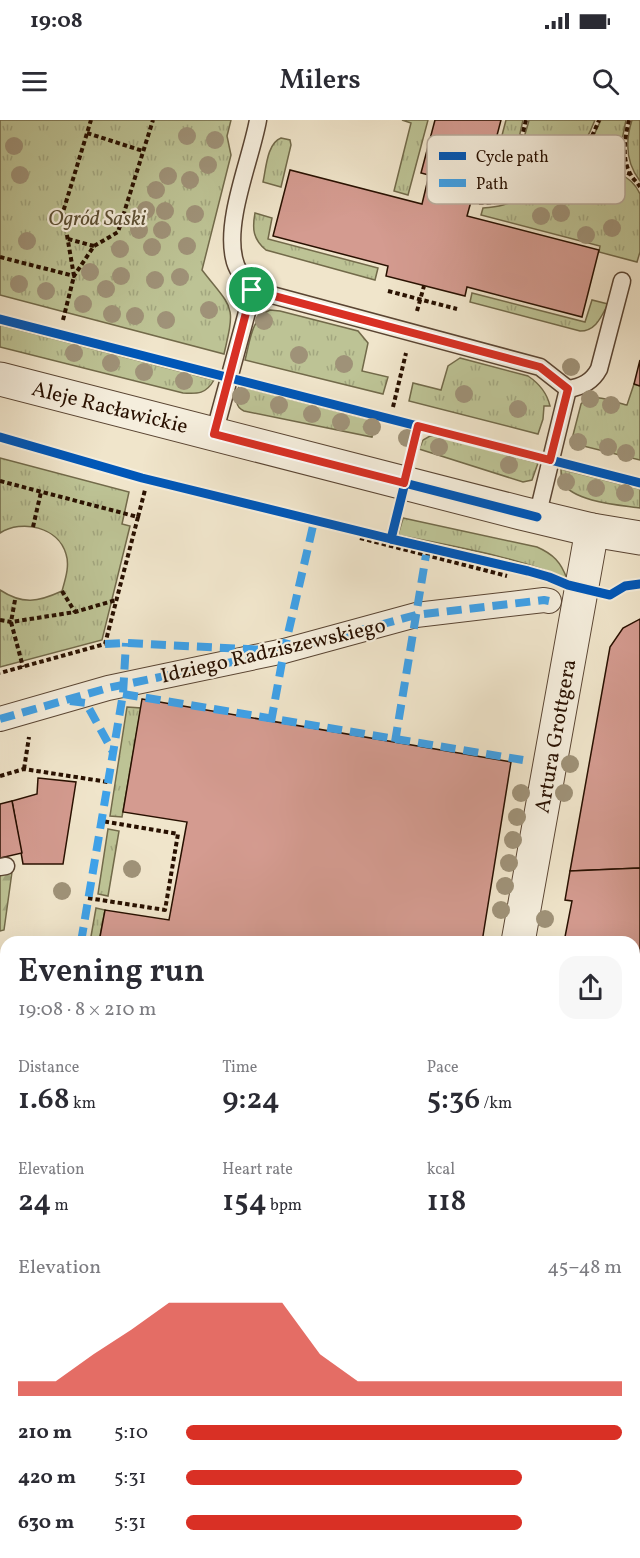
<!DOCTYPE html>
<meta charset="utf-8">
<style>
:root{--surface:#fff;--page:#f7f7f7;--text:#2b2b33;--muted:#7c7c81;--accent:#d93025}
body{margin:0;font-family:Vollkorn,serif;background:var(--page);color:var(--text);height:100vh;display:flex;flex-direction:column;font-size:22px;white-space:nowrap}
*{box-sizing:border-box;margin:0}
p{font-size:20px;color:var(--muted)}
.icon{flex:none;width:33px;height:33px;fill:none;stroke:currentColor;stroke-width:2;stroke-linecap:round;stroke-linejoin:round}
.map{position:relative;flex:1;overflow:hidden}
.side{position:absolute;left:0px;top:816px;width:640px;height:622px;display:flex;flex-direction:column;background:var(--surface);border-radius:18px 18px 0 0;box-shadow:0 6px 24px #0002}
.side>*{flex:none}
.pin{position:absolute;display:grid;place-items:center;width:51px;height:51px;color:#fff;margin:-26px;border:3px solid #fff;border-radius:50%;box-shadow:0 2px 6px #0007}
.round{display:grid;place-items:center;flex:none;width:63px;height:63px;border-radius:18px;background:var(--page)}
.head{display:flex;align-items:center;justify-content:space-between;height:102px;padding:0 18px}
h1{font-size:33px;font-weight:600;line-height:45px}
.stats{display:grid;grid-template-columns:repeat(3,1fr);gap:9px;height:102px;padding:6px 18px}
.stats div{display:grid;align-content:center}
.stats b{font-size:30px;font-weight:600}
.stats small{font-size:16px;font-weight:400}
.stats p{font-size:16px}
.chart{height:168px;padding:12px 18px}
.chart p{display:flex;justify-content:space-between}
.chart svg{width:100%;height:108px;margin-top:6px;fill:var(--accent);opacity:.7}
ul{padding:0 18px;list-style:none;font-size:20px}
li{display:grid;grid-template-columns:96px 72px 1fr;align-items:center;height:45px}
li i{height:15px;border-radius:8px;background:var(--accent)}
.status{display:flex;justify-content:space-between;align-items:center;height:42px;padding:0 30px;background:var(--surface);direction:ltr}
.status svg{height:16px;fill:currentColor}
header{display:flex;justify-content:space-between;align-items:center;height:78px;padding:0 18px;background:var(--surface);font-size:27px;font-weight:600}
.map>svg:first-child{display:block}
.grass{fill:url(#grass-tufts);stroke:#726a4a;stroke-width:1.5}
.forest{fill:url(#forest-firs);stroke:#726a4a;stroke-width:1.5}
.building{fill:#d49b90;stroke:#281000;stroke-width:1.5}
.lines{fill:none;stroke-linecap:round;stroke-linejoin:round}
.service-casing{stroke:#5a4533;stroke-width:19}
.pedestrian-casing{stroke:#5a4533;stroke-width:26}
.minor-casing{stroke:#5a4533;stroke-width:35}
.tertiary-casing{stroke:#5a4533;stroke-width:35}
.path{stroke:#281000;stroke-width:4;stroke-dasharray:4.5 3;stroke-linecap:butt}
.service{stroke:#f5eedd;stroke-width:16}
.pedestrian{stroke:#f5eedd;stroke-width:24}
.minor{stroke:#f5eedd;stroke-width:33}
.tertiary{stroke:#f5eedd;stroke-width:33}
.quiet{stroke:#3ea1e9;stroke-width:8;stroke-dasharray:15 8;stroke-linecap:butt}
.cycleway-casing{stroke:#f5eedd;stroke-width:13}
.cycleway{stroke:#0057b8;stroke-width:9}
.tree{fill:#9f9278}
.route-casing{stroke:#fff;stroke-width:12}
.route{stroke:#d93025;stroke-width:8}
.labels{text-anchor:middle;stroke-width:4.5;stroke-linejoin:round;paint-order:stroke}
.park-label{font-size:21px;font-style:italic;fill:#5c4f34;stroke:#f5eedd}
.street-label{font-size:21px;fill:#281000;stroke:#f5eedd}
.key{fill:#f5eedd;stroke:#b8ab9b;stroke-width:1.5}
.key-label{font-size:16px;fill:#281000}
</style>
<div class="status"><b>19:08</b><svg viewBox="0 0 49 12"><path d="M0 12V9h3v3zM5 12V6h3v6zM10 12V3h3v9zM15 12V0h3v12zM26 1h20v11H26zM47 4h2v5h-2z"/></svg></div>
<header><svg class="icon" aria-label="menu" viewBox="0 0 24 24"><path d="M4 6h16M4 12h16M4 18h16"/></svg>Milers<svg class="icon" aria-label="search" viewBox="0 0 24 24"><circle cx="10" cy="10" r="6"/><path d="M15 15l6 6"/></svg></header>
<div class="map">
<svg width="640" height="1438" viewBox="0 0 640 1438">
<defs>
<pattern id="grass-tufts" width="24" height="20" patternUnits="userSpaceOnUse" patternTransform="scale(1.5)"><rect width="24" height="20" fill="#bdc395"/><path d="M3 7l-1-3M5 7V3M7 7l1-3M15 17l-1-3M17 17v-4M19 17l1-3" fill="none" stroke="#a2a67f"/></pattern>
<pattern id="forest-firs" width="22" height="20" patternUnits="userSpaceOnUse" patternTransform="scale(1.5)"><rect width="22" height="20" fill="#bdc395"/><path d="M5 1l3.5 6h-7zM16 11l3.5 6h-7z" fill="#a2a67f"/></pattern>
</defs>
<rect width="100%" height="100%" fill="#f0e5cb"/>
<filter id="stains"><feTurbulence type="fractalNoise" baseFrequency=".00333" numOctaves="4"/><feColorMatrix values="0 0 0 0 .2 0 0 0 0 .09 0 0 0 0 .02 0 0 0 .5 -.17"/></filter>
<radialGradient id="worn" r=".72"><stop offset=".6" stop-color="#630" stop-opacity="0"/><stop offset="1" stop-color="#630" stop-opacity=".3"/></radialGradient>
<!-- grass -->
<g class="grass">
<path d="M0,0H231L227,16L231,35L202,150C233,190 236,183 224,234L0,175Z"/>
<polygon points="402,0 428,0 408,75 394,71 411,3"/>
<polygon points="506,0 523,0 517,27 500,23"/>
<path d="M529,0H595C590,13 583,27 573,37C562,49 533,57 524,37C519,27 527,10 529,0Z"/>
<polygon points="601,0 626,0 622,20 622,40 616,44 594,41 587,30"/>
<path d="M632,0H640V61C626,43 625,22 632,0Z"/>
<path d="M281,18L290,20L291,25L281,67L263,62C266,49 267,23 281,18Z"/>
<path d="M587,49C610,50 630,52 640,74V132L637,142L599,132L600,126L481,95L483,88C491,87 499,87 506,84C535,75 556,52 587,49Z"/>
<path d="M255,93L272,98L268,119L378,148L375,160L266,130C253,119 252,109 255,93Z"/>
<path d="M472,173L585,202L592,180L608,184C601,197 596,211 580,211L470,182Z"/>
<path d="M270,190L280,191L358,211L368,223L362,251L388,257L383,274L245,240C250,222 251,198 270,190Z"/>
<path d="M0,205L214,260C206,274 198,274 183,273L0,227Z"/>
<path d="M460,238L528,256C540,264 547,273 550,286H544L543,299L538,314L409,281L413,263L441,270L448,246Z"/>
<path d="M634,264L640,266V340L575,324L576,320L572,319L581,284C593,271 613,282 627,285Z"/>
<path d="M239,266L376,301L372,317L244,291C233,286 237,276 239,266Z"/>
<polygon points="430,316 441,317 538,343 532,360 523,362 419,329 423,320"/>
<path d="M0,338L129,372L122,404L130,406L102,520L0,547V470C23,485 38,482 62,471C65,460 70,446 66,434C58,407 22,399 0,413Z"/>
<path d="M561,349L640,369V388C620,385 574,382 563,363C561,359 561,354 561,349Z"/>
<path d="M403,398L537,427C553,434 561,442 567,459C518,437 452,426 398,415Z"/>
<polygon points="127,587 141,588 122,697 110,696"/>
<polygon points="108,709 119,711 108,776 98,774"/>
<polygon points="96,788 105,790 99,822 90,822"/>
</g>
<!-- forest -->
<polygon class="forest" points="12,752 4,810 0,811 0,755"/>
<!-- building -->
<g class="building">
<polygon points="435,0 501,0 483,69 475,67 467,96 599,130 582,197 467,167 465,176 386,156 388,146 273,116 290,50 422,84 429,55 421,53"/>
<polygon points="640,240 640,266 634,264"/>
<polygon points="640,499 640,748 570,751 610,527 623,508"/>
<polygon points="142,579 511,642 482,822 99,822 105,790 169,800 187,702 123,692"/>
<polygon points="38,658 76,662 63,744 23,744 12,681 37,674"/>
<polygon points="12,681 22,733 0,738 0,684"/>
<polygon points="640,748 640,1056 634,1055 634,822 564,822 572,781 565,780 570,751"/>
<polygon points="0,1096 6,1097 6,1156 4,1173 0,1173"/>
<polygon points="635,1146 637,1146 637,1149 640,1149 640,1218 634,1218"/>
<polygon points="0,1269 6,1270 6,1332 0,1332"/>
<polygon points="634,1349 640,1350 640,1409 634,1408"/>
<polygon points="313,1432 375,1432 374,1438 313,1438"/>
<polygon points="565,1432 593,1432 592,1438 564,1438"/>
</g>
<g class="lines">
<defs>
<g id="service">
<path d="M253,170C245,160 236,150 234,138C225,99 251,39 258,0"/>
<path d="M568,269C582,267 592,262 599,249L622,161"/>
<polyline points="214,314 253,170 540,247 568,269 537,397"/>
<polyline points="0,747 6,746"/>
</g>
<g id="pedestrian">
<polyline points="0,599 108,568 284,531 416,495 544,480 549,481"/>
<polyline points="0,1014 4,989 6,989"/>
<polyline points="0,1034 6,1035"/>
</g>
<g id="minor">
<polyline points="518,822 592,410"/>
<polyline points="0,1228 6,1229"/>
<polyline points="634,1303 640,1304"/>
<polyline points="410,1438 411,1432"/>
</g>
<polyline id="tertiary" points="0,259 521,393 592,410 640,418"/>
</defs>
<!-- service casing -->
<use href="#service" class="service-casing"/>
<!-- pedestrian casing -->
<use href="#pedestrian" class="pedestrian-casing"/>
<!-- minor casing -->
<use href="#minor" class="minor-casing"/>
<!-- tertiary casing -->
<use href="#tertiary" class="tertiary-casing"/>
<!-- path -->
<g class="path">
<path d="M526,0L516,41L532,58C575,48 582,41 599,0"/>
<path d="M629,0C625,17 621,39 631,55C633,59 637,62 640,67"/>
<polyline points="87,13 143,31"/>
<polyline points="492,35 516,41"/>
<polyline points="576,43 611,47 630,54"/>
<path d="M479,83C501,84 518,76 532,58"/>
<polyline points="68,119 94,126"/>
<polyline points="0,137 74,156 94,126 118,112 153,0"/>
<polyline points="388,171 457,189"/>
<polyline points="417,191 424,166"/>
<polyline points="63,200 74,156 63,92 91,0"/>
<polyline points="393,287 406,233"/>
<polyline points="0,361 138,397 105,524 0,553"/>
<polyline points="138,397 145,370"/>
<polyline points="33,407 41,372"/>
<polyline points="360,418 507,456"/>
<polyline points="62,471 75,492"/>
<polyline points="15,480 11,502 23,547"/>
<polyline points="0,500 11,502 75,492 116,480"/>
<polyline points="24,649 29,617"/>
<polyline points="0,656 24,649 108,662"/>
<polyline points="88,778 165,790 178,714 102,701"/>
<polyline points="0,1265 6,1266"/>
</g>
<!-- service -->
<use href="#service" class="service"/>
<!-- pedestrian -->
<use href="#pedestrian" class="pedestrian"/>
<!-- minor -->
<use href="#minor" class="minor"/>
<!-- tertiary -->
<use href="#tertiary" class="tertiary"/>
<!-- quiet -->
<g class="quiet">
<polyline points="105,524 126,523 266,530"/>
<polyline points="123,574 523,640"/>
<polyline points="70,581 86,583 113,632"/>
<polyline points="0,599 108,568 284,531 416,495 544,480 549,481"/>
<polyline points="271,602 284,531 313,406"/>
<polyline points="395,622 426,435"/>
<polyline points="81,822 123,574 126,523"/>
<polyline points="0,1014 4,989 6,989"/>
<polyline points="0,1034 6,1035"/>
</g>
<defs>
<g id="cycleway">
<polyline points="0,199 640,363"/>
<polyline points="419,306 391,419 528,451 549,457 568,465 610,475 625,466 640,464"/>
<polyline points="214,314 537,397"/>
<polyline points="0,317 142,358 391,419"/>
</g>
</defs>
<!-- cycleway casing -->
<use href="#cycleway" class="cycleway-casing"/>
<!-- cycleway -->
<use href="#cycleway" class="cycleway"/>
</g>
<!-- trees -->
<g class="tree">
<circle cx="187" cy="16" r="9"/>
<circle cx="215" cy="20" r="9"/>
<circle cx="14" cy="26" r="9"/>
<circle cx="208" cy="45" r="9"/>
<circle cx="20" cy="55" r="9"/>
<circle cx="168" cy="56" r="9"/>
<circle cx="190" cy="60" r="9"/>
<circle cx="156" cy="70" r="9"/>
<circle cx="146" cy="90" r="9"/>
<circle cx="165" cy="91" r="9"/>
<circle cx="561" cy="93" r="9"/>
<circle cx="195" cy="94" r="9"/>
<circle cx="541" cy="96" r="9"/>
<circle cx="612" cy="108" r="9"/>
<circle cx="139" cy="110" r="9"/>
<circle cx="162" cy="110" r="9"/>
<circle cx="586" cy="115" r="9"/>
<circle cx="27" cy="121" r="9"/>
<circle cx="187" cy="126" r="9"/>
<circle cx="152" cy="127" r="9"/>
<circle cx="120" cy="129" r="9"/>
<circle cx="90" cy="152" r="9"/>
<circle cx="121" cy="156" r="9"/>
<circle cx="180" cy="157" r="9"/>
<circle cx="155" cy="160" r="9"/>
<circle cx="19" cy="164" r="9"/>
<circle cx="106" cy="169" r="9"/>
<circle cx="46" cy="171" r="9"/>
<circle cx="83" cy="184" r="9"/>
<circle cx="209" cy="190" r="9"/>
<circle cx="112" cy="194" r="9"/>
<circle cx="135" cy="196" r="9"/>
<circle cx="166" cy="200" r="9"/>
<circle cx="264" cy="201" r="9"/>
<circle cx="74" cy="233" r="9"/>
<circle cx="299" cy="235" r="9"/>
<circle cx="111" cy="243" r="9"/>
<circle cx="344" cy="244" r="9"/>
<circle cx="571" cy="247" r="9"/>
<circle cx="144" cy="252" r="9"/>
<circle cx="184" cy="261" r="9"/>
<circle cx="464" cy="274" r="9"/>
<circle cx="241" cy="276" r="9"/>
<circle cx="590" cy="279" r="9"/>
<circle cx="279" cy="285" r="9"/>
<circle cx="611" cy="285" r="9"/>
<circle cx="518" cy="289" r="9"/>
<circle cx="312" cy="294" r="9"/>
<circle cx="341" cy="302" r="9"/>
<circle cx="372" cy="307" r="9"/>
<circle cx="407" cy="318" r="9"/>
<circle cx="578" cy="322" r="9"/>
<circle cx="439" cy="327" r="9"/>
<circle cx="608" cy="327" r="9"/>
<circle cx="626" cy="333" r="9"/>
<circle cx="509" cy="345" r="9"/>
<circle cx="566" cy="362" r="9"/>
<circle cx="596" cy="368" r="9"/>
<circle cx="625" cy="373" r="9"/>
<circle cx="570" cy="644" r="9"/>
<circle cx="521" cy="673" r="9"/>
<circle cx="564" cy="673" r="9"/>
<circle cx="517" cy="697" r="9"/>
<circle cx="513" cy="720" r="9"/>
<circle cx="509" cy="743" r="9"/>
<circle cx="132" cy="749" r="9"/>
<circle cx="505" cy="766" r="9"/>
<circle cx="62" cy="771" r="9"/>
<circle cx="501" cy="790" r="9"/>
<circle cx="545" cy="799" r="9"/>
</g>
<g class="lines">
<defs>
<polygon id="route" points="252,170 540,247 568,269 550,340 418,306 404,363 214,314"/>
</defs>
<!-- route casing -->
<use href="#route" class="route-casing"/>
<!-- route -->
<use href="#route" class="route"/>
</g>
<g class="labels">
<!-- park labels -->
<g class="park-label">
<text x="97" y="105">Ogród Saski</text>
</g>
<!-- street labels -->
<g class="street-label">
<text transform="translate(110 287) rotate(14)" y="7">Aleje Racławickie</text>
<text transform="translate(273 530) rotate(-13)" y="7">Idziego Radziszewskiego</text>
<text transform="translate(555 616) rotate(-80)" y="7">Artura Grottgera</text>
</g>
</g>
<!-- legend -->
<rect x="427" y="15" width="198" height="69" rx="9" class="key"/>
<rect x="439" y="32" width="27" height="8" fill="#0057b8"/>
<rect x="439" y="59" width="27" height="8" fill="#3ea1e9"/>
<g class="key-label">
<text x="476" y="42">Cycle path</text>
<text x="476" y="69">Path</text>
</g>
<rect width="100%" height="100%" filter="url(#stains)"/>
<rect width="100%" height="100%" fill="url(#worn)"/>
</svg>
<div class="pin" style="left:252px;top:170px;background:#1e9e55"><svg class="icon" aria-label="arrive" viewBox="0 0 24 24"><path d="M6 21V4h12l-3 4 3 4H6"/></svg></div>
<section class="side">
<div class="head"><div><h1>Evening run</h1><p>19:08 · 8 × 210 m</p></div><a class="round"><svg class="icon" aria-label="share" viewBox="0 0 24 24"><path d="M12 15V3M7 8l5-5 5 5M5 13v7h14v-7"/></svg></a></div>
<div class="stats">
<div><p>Distance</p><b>1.68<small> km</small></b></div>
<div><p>Time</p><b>9:24</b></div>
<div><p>Pace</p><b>5:36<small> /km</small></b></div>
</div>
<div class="stats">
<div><p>Elevation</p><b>24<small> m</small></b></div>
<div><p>Heart rate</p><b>154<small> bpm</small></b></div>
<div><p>kcal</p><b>118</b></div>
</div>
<div class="chart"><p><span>Elevation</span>45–48 m</p>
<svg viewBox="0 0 160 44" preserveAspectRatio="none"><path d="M0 44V38L10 38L20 27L30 17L40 6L50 6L60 6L70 6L80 27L90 38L100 38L110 38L120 38L130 38L140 38L150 38L160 38V44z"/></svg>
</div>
<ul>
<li><b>210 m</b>5:10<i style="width:100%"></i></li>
<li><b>420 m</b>5:31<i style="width:77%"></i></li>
<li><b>630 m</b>5:31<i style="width:77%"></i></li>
</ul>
</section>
</div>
